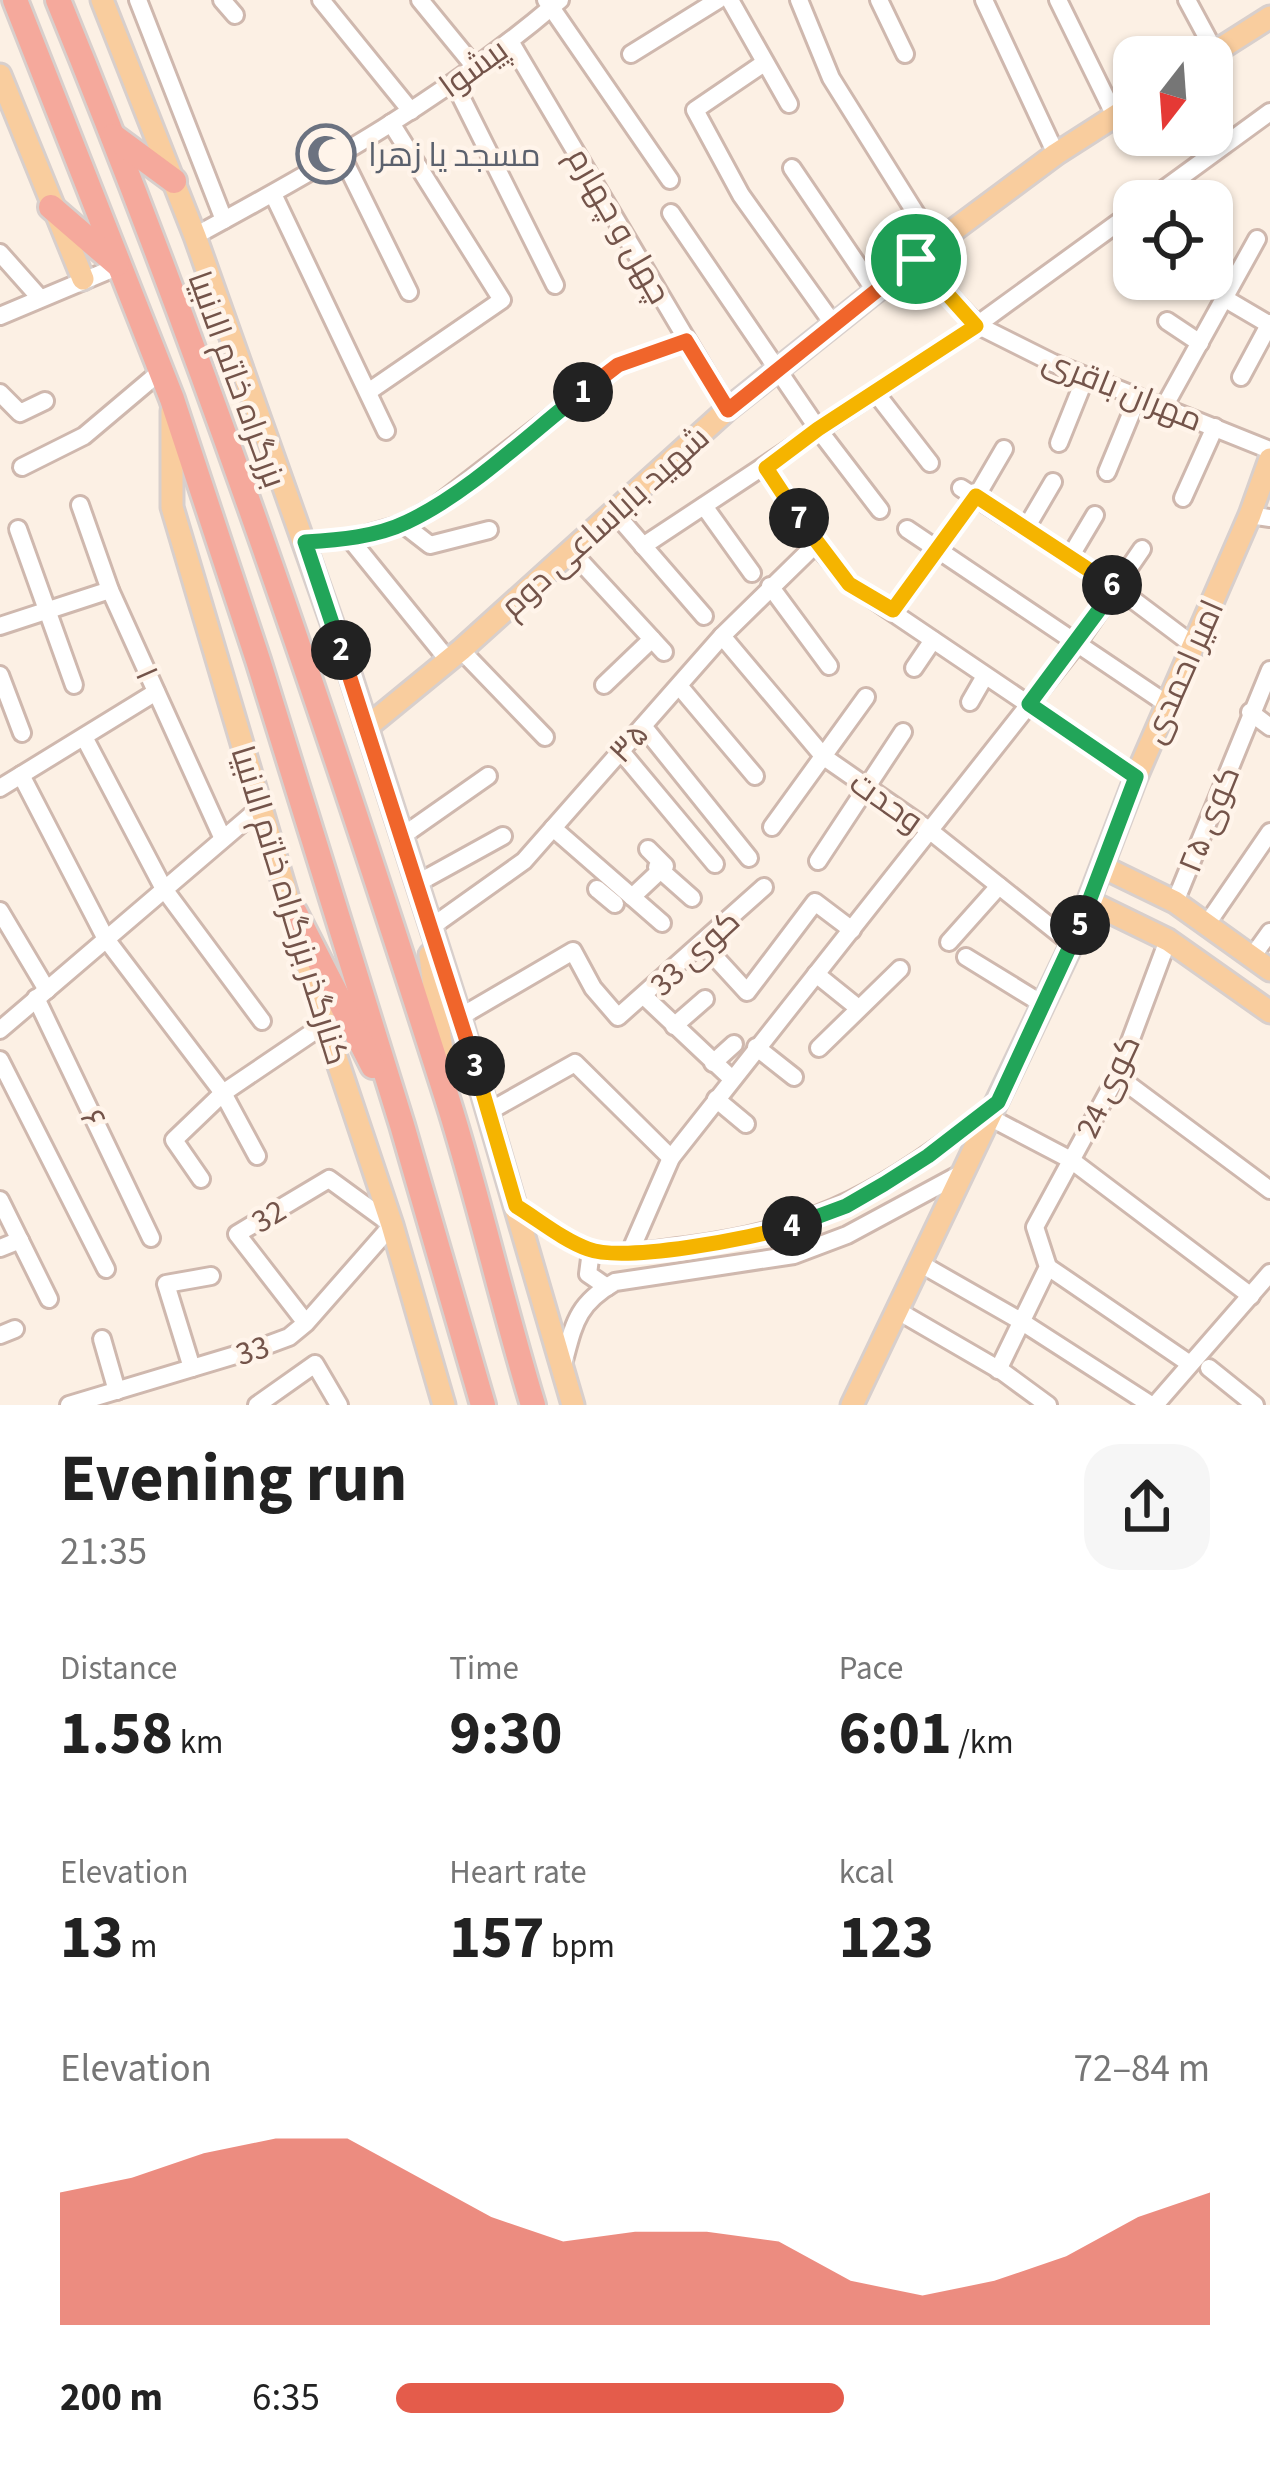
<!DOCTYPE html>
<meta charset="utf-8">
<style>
:root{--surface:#fff;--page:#f6f6f6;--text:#222;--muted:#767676;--accent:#e45c4b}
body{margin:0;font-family:"Source Sans 3",Cairo,sans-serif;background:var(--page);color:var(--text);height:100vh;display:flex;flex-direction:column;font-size:45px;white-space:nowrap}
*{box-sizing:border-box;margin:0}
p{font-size:39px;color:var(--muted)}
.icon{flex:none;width:66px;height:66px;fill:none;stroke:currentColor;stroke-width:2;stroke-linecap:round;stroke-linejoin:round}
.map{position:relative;height:1405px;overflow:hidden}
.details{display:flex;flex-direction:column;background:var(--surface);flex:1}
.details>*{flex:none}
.needle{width:78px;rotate:197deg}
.buttons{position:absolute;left:1113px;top:36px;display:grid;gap:24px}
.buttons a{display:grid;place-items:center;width:120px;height:120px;border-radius:24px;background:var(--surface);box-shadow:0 3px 9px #0004;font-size:60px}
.pin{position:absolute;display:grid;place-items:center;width:102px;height:102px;color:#fff;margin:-51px;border:6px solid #fff;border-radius:50%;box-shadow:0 3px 12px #0007}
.km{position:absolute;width:60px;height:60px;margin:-30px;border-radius:50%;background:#222;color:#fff;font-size:33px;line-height:60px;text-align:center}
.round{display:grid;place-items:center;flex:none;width:126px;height:126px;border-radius:36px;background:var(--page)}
.overview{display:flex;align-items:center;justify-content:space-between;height:204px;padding:0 60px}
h1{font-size:66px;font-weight:700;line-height:90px}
.stats{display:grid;grid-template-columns:repeat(3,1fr);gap:18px;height:204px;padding:12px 60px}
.stats div{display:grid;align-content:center}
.stats b{font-size:60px;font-weight:700}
.stats small{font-size:33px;font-weight:400}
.stats p{font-size:33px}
.chart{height:336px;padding:24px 60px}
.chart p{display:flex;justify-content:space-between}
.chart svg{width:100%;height:216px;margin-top:12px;fill:var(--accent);opacity:.7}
ul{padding:0 60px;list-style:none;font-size:39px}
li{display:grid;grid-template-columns:192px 144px 1fr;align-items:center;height:90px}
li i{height:30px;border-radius:15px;background:var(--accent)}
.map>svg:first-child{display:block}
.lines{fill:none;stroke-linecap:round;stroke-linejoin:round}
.minor-casing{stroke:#cfb8ae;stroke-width:22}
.major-casing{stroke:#d8cfcc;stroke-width:27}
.highway-casing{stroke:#d8cfcc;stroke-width:30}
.minor{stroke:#fff;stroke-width:16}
.major{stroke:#f9cd9e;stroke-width:21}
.highway{stroke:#f5a99c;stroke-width:24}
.split-1-casing{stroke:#fff;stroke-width:24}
.split-2-casing{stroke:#fff;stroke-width:24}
.split-3-casing{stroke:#fff;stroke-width:24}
.split-4-casing{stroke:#fff;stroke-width:24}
.split-5-casing{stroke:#fff;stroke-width:24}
.split-6-casing{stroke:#fff;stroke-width:24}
.split-7-casing{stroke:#fff;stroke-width:24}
.split-8-casing{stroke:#fff;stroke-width:24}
.split-1{stroke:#f0652b;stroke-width:15}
.split-2{stroke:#22a559;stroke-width:15}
.split-3{stroke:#f0652b;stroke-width:15}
.split-4{stroke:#f5b400;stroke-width:15}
.split-5{stroke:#22a559;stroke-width:15}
.split-6{stroke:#22a559;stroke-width:15}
.split-7{stroke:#f5b400;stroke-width:15}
.split-8{stroke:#f5b400;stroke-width:15}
.labels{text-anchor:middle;stroke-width:9;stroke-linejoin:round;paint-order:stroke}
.street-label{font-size:33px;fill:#74544a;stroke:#fff4ea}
.worship-label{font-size:33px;fill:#5b616d;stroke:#fff4ea;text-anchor:start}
</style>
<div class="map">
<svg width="1270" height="1405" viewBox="0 0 1270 1405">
<rect width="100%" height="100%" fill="#fcf0e4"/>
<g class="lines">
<defs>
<g id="minor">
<polyline points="138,0 224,220"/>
<polyline points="222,0 235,15"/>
<polyline points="321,0 411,111"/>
<polyline points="420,0 474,66"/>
<polyline points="546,0 670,180"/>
<polyline points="730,0 789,104"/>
<polyline points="799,0 831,78 935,244"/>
<polyline points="879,0 905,54"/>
<polyline points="984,0 1056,154"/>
<polyline points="1058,0 1115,116"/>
<polyline points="1187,0 1215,52"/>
<polyline points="510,41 728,409"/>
<polyline points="631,54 718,0"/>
<polyline points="764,63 695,110 741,195 834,325"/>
<polyline points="454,83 555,285"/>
<polyline points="340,152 409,292"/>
<polyline points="792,168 876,292"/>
<polyline points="273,194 386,431"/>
<polyline points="1148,201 1270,112"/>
<polyline points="671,213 818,429 880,510"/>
<path d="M195,236C322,167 450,95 560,0"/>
<polyline points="0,253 40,298"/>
<polyline points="916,259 977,325 1053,363 1270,450"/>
<polyline points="1224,298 1270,325"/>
<polyline points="0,316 119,266"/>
<polyline points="1167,321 1200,343"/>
<polyline points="1241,377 1270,323"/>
<polyline points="368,392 502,300 391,123"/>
<polyline points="875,392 930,463"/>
<polyline points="0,393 20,413 45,401"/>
<polyline points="1164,407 1257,239"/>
<polyline points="1059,443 1086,376"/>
<polyline points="22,467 84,436 161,371"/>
<polyline points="766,468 816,544 849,583 1136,777"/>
<polyline points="1107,472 1138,397"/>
<polyline points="961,488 1116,587 1193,645"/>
<polyline points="1183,498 1215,427"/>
<polyline points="80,505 110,590 223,839"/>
<polyline points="704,506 752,573"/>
<polyline points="614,512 704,616"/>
<polyline points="1250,515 1270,518"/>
<polyline points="403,524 430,545 489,530"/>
<polyline points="1026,528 1053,482"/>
<polyline points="18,529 74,685"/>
<polyline points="907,529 1167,704"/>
<polyline points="350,539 448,660"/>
<polyline points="305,542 350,539 403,524 437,505 618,365 686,341"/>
<polyline points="643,546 977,325 1134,211"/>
<polyline points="571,551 664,652"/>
<polyline points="1070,557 1095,515"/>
<polyline points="770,586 829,666"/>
<polyline points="893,611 976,497 1004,449"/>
<polyline points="0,626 110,590"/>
<polyline points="722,636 824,757 929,830 1072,944"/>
<polyline points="461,650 545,737"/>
<polyline points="914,668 933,640"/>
<polyline points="0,675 22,733"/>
<polyline points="604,685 652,639"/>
<polyline points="680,687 755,776"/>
<polyline points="970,702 985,676"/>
<polyline points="1250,712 1270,727"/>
<polyline points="643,726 749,858"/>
<polyline points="84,737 164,889 262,1021"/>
<polyline points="619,749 715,864"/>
<polyline points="21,775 106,939 223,1093 257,1156"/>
<polyline points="0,788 156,692"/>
<polyline points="772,827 866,697"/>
<polyline points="553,828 662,923"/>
<polyline points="401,837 488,776"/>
<polyline points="818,861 903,732"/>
<polyline points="657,867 692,898"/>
<polyline points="416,884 503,836"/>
<polyline points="597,889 615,904"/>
<polyline points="632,897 665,866 648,849"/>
<polyline points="1175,902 1270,670"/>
<polyline points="0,911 47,990"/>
<polyline points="1207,924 1270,832"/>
<polyline points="430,928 524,861 722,636 816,544"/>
<polyline points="949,942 999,886"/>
<polyline points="703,944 747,992 815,902 852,930"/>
<polyline points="966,957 1044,1005"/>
<polyline points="1252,957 1270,932"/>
<polyline points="816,974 857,1007"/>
<polyline points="645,997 731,1078"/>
<polyline points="36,998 151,1238"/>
<polyline points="460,1017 573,951 593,988 618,1017 764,887"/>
<polyline points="674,1026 705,999"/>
<polyline points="0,1030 262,806"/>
<polyline points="756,1047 794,1077"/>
<polyline points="819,1048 900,969"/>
<polyline points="0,1060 106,1269"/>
<polyline points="713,1063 734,1044"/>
<polyline points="1117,1076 1270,1190"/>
<polyline points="716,1099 746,1124"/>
<polyline points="488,1112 575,1063 671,1158"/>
<polyline points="991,1118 1071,1160 1251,1296"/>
<polyline points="201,1179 174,1140 223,1093 325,1024"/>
<polyline points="0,1200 49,1299"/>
<path d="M516,1206C539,1220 570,1247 596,1251C625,1256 658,1249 687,1246C824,1228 885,1188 992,1107"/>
<polyline points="0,1248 20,1240"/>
<polyline points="591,1251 588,1274 607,1287"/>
<polyline points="630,1252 671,1158 1076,645 1142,549"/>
<polyline points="921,1264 1019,1320 1151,1405"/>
<polyline points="1048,1267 1190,1364"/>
<polyline points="898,1311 1003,1372 1048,1405"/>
<polyline points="0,1335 15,1329"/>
<polyline points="102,1339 117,1391"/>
<polyline points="192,1368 166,1284 211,1276"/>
<path d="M562,1368C574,1325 575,1305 615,1282L794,1255L847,1235L962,1173"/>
<polyline points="1209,1368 1255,1405"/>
<polyline points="998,1370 1048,1267 1035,1227 1117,1076 1168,940"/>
<polyline points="69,1405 262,1347 289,1337 306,1323 392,1225 329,1179 237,1234 306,1323"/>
<polyline points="257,1405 315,1364 339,1405"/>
<polyline points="1155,1405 1270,1273"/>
</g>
<g id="major">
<polyline points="102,0 195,236 348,668 460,1017 573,1405"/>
<polyline points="1207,57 1270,17"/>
<polyline points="0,75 83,279"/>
<polyline points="172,411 172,507 325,1024 392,1225 444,1405"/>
<polyline points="367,727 461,650 728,409 935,244 1056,154 1134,104"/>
<polyline points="1103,867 1175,902 1270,970"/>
<polyline points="1090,902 1168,940 1270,1012"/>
<polyline points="430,955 444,1067"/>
<polyline points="852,1405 1072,944 1136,777 1250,515 1270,459"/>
</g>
<g id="highway">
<polyline points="15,0 172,399 258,660 402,1125 483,1405"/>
<path d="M58,0C205,359 329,728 447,1098C479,1199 502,1303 533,1405"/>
<polyline points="113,136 174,181"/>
<polyline points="51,207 117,264"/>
<polyline points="295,913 373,1066"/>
</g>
</defs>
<!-- minor casing -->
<use href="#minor" class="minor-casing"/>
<!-- major casing -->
<use href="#major" class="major-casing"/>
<!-- highway casing -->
<use href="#highway" class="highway-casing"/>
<!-- minor -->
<use href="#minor" class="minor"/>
<!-- major -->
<use href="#major" class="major"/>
<!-- highway -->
<use href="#highway" class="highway"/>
</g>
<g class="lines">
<defs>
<polyline id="split-1" points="583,392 618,365 686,341 728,410 916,259"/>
<path id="split-2" d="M341,650L305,542C339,540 376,537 407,522C469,493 529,434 583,392"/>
<polyline id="split-3" points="341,650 475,1066"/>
<path id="split-4" d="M475,1066L516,1206C539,1220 563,1240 588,1249C625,1263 753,1238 792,1226"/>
<polyline id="split-5" points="792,1226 846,1206 884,1184 928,1156 998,1102 1080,925"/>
<polyline id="split-6" points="1080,925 1136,777 1029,704 1116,587 1112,585"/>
<polyline id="split-7" points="799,518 849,584 893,610 976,496 1112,585"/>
<polyline id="split-8" points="799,518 766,468 818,429 976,326 916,259"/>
</defs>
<!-- split-1 casing -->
<use href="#split-1" class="split-1-casing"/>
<!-- split-2 casing -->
<use href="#split-2" class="split-2-casing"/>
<!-- split-3 casing -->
<use href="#split-3" class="split-3-casing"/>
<!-- split-4 casing -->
<use href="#split-4" class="split-4-casing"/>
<!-- split-5 casing -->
<use href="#split-5" class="split-5-casing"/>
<!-- split-6 casing -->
<use href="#split-6" class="split-6-casing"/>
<!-- split-7 casing -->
<use href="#split-7" class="split-7-casing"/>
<!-- split-8 casing -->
<use href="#split-8" class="split-8-casing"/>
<!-- split-1 -->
<use href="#split-1" class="split-1"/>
<!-- split-2 -->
<use href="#split-2" class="split-2"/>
<!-- split-3 -->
<use href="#split-3" class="split-3"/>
<!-- split-4 -->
<use href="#split-4" class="split-4"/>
<!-- split-5 -->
<use href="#split-5" class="split-5"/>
<!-- split-6 -->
<use href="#split-6" class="split-6"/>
<!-- split-7 -->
<use href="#split-7" class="split-7"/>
<!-- split-8 -->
<use href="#split-8" class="split-8"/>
</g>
<!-- icons -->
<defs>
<symbol id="mosque-ring" viewBox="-11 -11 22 22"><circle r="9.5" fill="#fff4ea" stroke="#6b7280" stroke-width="1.5"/><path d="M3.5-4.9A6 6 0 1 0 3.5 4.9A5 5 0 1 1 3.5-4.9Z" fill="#6b7280"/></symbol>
</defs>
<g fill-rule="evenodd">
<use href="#mosque-ring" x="293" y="121" width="66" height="66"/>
</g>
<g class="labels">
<!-- street labels -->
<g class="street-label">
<text transform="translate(473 67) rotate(-36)" y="12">پیشوا</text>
<text transform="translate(620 225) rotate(60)" y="12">چهل و چهارم</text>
<text transform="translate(238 379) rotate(70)" y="12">بزرگراه خاتم الانبیا</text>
<text transform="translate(1123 389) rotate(22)" y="12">مهران باقری</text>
<text transform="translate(604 521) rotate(-42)" y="12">شهید باباساعی دوم</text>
<text transform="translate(1182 671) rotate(-66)" y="12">امیر احمدی</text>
<text transform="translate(148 673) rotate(66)" y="12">۱</text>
<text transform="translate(628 742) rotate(-47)" y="12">۳۵</text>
<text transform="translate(887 801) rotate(35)" y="12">وحدت</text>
<text transform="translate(1208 819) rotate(-68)" y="12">کوی ۲۵</text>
<text transform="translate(291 905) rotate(73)" y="12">کنارگذر بزرگراه خاتم الانبیا</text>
<text transform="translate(694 952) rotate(-43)" y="12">کوی 33</text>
<text transform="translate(1107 1086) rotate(-65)" y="12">کوی 24</text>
<text transform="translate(94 1118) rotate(64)" y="12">۶</text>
<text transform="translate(268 1215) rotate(-31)" y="12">32</text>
<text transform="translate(252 1349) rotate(-18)" y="12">33</text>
</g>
<!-- worship labels -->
<g class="worship-label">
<text x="368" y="166">مسجد یا زهرا</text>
</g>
</g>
</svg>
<div class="buttons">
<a><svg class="needle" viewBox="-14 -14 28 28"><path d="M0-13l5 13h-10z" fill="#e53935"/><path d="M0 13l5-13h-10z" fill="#767676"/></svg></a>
<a><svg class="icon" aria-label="locate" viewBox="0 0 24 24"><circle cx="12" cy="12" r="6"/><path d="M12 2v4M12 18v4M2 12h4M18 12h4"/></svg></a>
</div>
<div class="pin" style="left:916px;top:259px;background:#1e9e55"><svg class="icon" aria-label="arrive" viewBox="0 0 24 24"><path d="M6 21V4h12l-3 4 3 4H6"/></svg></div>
<b class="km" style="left:583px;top:392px">1</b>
<b class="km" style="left:341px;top:650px">2</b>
<b class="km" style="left:475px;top:1066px">3</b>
<b class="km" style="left:792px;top:1226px">4</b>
<b class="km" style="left:1080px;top:925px">5</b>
<b class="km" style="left:1112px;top:585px">6</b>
<b class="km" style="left:799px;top:518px">7</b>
</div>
<section class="details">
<div class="overview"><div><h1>Evening run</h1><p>21:35</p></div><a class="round"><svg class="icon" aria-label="share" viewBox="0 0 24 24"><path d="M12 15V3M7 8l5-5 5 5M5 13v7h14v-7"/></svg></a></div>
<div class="stats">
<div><p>Distance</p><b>1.58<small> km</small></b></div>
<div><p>Time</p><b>9:30</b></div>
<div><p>Pace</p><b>6:01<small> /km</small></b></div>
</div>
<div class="stats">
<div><p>Elevation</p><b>13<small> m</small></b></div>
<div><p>Heart rate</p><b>157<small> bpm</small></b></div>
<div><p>kcal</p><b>123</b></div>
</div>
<div class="chart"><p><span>Elevation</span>72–84 m</p>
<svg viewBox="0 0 160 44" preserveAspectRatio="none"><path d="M0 44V17L10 14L20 9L30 6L40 6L50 14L60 22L70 27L80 25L90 25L100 27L110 35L120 38L130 35L140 30L150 22L160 17V44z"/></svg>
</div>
<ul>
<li><b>200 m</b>6:35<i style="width:55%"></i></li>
</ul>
</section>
